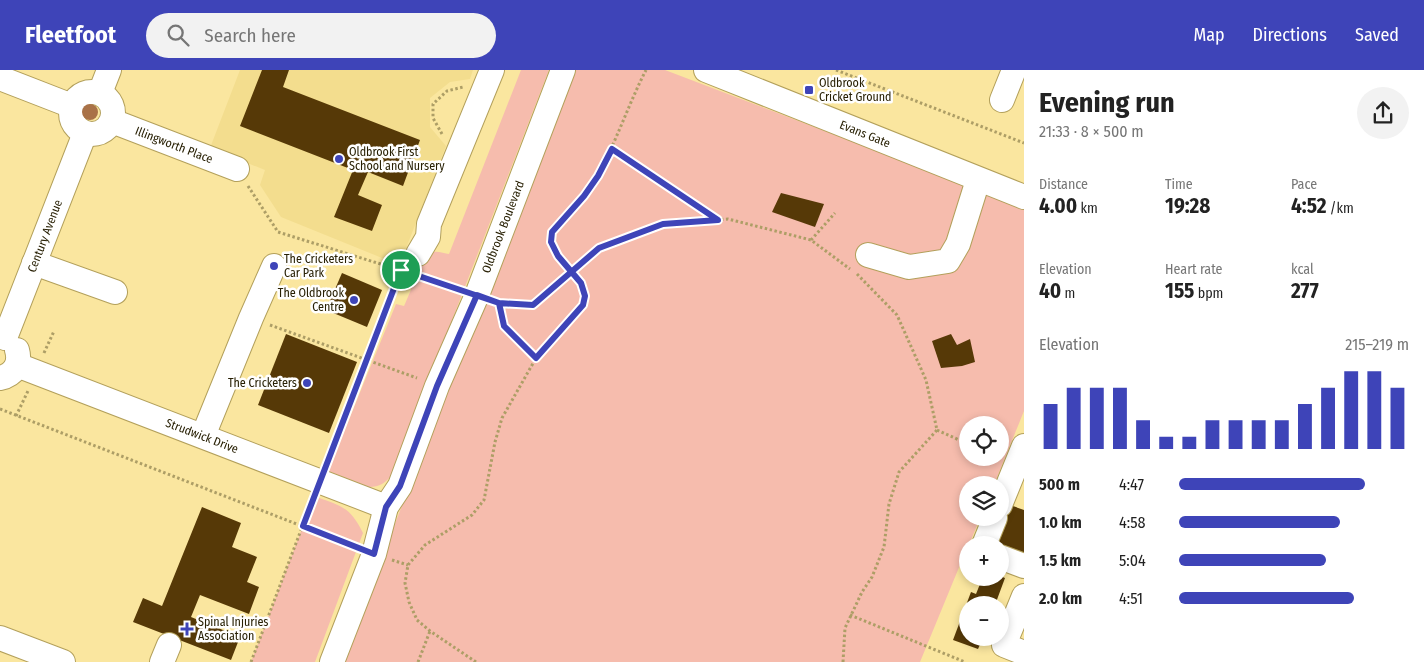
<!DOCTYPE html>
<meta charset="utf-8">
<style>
:root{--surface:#fff;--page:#f2f2f2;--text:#222;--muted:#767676;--accent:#3e44b8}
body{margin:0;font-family:"Fira Sans Condensed",sans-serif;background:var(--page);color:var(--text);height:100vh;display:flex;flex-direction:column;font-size:19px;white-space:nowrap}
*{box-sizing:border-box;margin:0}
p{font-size:16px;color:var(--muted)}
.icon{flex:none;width:28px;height:28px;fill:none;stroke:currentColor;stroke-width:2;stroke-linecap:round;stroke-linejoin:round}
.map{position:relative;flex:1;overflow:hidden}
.panel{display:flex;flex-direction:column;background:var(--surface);width:400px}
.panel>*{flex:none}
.controls{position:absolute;left:959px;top:346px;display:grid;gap:10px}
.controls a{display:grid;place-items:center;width:50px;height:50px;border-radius:50%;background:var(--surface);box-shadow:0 2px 8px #0003;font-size:25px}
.pin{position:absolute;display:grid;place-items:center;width:42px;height:42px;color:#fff;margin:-21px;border:2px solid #fff;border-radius:50%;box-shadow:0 1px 5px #0007}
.round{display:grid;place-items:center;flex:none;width:52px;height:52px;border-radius:26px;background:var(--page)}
.head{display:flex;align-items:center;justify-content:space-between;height:85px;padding:0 15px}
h1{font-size:28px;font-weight:700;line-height:38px}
.figures{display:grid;grid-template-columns:repeat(3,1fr);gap:8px;height:85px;padding:5px 15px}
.figures div{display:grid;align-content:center}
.figures b{font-size:21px;font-weight:700}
.figures small{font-size:14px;font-weight:400}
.figures p{font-size:14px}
.chart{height:140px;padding:10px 15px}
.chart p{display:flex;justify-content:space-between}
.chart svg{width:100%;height:90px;margin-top:5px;stroke:var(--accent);stroke-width:6}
ul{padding:0 15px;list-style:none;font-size:16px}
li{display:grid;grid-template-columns:80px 60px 1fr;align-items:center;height:38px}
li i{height:12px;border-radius:6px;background:var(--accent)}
header{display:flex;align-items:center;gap:30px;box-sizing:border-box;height:70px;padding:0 25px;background:var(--accent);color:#fff}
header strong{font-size:24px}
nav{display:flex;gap:28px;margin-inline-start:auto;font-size:18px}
.search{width:350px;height:45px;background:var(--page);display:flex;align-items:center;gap:12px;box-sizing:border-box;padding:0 18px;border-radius:28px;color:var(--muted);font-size:19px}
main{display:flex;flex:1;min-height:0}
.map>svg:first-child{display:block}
.built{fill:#f3dd8e}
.green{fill:#f6bcad;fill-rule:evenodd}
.building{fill:#563907}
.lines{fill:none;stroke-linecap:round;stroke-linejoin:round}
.minor-casing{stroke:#b3a05b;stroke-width:26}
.path{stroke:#ad9e66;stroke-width:3;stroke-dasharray:2.5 2.5;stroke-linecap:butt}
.minor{stroke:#fff;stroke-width:24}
.tree{fill:#a97248}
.route-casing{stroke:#fff;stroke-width:10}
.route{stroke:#3e44b8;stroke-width:6}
.poi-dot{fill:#3e44b8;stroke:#fff;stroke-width:2}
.labels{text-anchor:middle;stroke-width:5;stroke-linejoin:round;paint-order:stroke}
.poi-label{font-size:12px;fill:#282004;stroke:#fff;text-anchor:start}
.street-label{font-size:12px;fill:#282004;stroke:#fff}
</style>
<header>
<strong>Fleetfoot</strong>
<div class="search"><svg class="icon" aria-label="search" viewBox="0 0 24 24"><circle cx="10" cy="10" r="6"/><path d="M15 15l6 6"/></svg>Search here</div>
<nav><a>Map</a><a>Directions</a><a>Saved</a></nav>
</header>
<main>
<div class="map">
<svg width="1024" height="592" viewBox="0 0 1024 592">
<rect width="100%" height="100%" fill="#fae69f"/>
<!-- built -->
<polygon class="built" points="240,0 473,0 470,9 450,12 430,28 430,57 446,76 403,186 396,183 392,192 281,147 260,115 265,100 210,78"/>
<!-- green -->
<g class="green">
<path d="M521,0H549L392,405C385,413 380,417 369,417L328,401L396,234L404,236C410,225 423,183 434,182C438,181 445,184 449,184Z"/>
<path d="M572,0H665L1024,137V341L994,415H968V448H980L969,475H968L967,478L920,592H341ZM968,355H1000V388H968Z"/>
<path d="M317,427C343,437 350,437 363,463L315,592H251L303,456Z"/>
</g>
<!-- building -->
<g class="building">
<polygon points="262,0 289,0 283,17 420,70 403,116 368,102 358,125 382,135 372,161 334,147 353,100 240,56"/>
<polygon points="781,123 824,134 815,157 772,142"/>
<polygon points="342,203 382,220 367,257 326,240"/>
<polygon points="286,264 357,292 329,363 258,335"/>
<polygon points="951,264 957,275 970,269 975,292 962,296 941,298 932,271"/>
<polygon points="1010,435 1024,440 1024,484 995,473"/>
<polygon points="202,437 241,453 232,477 257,487 247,512 259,517 249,544 200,525 191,547 240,567 231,590 133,552 143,528 162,536"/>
<polygon points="1000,506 1005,508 995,535 968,535 968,568 983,568 978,579 953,570 971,522 976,524 982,509 992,513 994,508 1000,508"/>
</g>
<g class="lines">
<defs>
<g id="minor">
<polyline points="706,0 1024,127"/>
<polyline points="0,8 72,36"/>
<circle cx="92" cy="43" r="21"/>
<polyline points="100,23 109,0"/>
<polyline points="1002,30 1014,0"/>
<polyline points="112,51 237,99"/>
<polyline points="418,184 428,167 429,154 492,0"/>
<polyline points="868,185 909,197 948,191 958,174 978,110"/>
<polyline points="34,193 115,222"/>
<polyline points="5,268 85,63"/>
<polyline points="17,295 386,437"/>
<path d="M0,308C14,305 21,294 17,280"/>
<polyline points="203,366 251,248 274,196"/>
<polyline points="1000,435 1024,376"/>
<polyline points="984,475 995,448"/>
<polyline points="1000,487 1024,496"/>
<polyline points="1024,526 1004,575 1024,583"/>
<polyline points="0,568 63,592"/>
<polyline points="162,592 169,575"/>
<polyline points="332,592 374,484 386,437 400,416 437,316 477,225 563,0"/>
</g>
</defs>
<!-- minor casing -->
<use href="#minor" class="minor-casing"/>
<!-- path -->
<g class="path">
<polyline points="836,0 1024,73"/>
<polyline points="442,64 433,48 433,34 447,21 463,17"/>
<polyline points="611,79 718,149"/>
<polyline points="248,116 278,162 403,201"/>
<polyline points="811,170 835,143"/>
<polyline points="857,204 897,245 926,310 937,360"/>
<polyline points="419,206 458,219"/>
<polyline points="497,233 533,235 599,178 663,153 728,149 811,170 850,199"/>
<polyline points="499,233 504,256 536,288"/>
<polyline points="270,255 417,308"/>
<polyline points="44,283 54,261"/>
<polyline points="0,339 356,477"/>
<polyline points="16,346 28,321"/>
<polyline points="937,360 968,374"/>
<polyline points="326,392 401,200"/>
<polyline points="392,490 408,495"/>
<polyline points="850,545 965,592"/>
<polyline points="251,592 312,431"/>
<polyline points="418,592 430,561"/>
<path d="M476,592L430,561L417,550L409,532L405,513L408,495L425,475L472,445L484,430L495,372L502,348L536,288L583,235C589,201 550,195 552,169C552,168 552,162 552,161C554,159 558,155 560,153C568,143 578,135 586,124C612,86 625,41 646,0"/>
<polyline points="843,592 845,558 862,522 872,507 884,477 889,434 899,402 937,360"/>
</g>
<!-- minor -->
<use href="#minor" class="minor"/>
</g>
<!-- trees -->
<circle class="tree" cx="90" cy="42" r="8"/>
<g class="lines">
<defs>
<polyline id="route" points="401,200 303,456 374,484 386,437 400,416 437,316 477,225 499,233 533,235 599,178 663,154 718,150 612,79 598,106 584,126 552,162 551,172 558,186 581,213 585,226 583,235 536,288 504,256 499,233 401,200"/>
</defs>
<!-- route casing -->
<use href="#route" class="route-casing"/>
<!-- route -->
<use href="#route" class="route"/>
</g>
<!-- markers -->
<g class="poi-dot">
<rect x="804" y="15" width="10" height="10" rx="2.5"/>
<circle cx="339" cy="89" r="5"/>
<circle cx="274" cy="196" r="5"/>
<circle cx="354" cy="230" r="5"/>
<circle cx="307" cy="313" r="5"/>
<path d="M184.5 551.5h5v5h5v5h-5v5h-5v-5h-5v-5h5z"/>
</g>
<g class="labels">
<!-- poi labels -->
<g class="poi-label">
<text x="819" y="17">Oldbrook<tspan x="819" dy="14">Cricket Ground</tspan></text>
<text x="349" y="86">Oldbrook First<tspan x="349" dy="14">School and Nursery</tspan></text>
<text x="284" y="193">The Cricketers<tspan x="284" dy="14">Car Park</tspan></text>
<text x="344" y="227" text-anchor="end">The Oldbrook<tspan x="344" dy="14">Centre</tspan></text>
<text x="297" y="317" text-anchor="end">The Cricketers</text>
<text x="198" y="556">Spinal Injuries<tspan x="198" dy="14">Association</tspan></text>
</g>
<!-- street labels -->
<g class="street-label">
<text transform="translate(865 64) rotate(22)" y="4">Evans Gate</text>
<text transform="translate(174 75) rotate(21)" y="4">Illingworth Place</text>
<text transform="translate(503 157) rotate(-69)" y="4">Oldbrook Boulevard</text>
<text transform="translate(45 166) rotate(-69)" y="4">Century Avenue</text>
<text transform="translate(202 366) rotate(21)" y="4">Strudwick Drive</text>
</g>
</g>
</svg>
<div class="controls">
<a><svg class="icon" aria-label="locate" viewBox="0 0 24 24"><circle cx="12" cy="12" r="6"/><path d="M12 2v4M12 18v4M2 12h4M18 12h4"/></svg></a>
<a><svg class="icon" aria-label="layers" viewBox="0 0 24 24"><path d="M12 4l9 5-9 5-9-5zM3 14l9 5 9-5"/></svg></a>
<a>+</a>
<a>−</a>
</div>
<div class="pin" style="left:401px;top:200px;background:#1e9e55"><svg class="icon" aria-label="arrive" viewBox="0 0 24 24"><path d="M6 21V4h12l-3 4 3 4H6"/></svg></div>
</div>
<section class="panel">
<div class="head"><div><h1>Evening run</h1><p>21:33 · 8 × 500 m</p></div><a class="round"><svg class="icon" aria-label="share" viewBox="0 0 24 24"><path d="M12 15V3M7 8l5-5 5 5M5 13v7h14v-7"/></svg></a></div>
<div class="figures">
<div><p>Distance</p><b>4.00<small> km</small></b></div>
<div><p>Time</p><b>19:28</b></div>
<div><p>Pace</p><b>4:52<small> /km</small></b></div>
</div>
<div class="figures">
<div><p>Elevation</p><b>40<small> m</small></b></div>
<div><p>Heart rate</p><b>155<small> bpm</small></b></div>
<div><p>kcal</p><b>277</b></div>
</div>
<div class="chart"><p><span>Elevation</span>215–219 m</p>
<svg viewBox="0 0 160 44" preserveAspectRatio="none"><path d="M5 44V22M15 44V14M25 44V14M35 44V14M45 44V30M55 44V38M65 44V38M75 44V30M85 44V30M95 44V30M105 44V30M115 44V22M125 44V14M135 44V6M145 44V6M155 44V14"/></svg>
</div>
<ul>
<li><b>500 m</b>4:47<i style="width:81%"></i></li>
<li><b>1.0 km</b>4:58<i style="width:70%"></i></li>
<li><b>1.5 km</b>5:04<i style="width:64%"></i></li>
<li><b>2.0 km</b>4:51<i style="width:76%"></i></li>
</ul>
</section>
</main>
